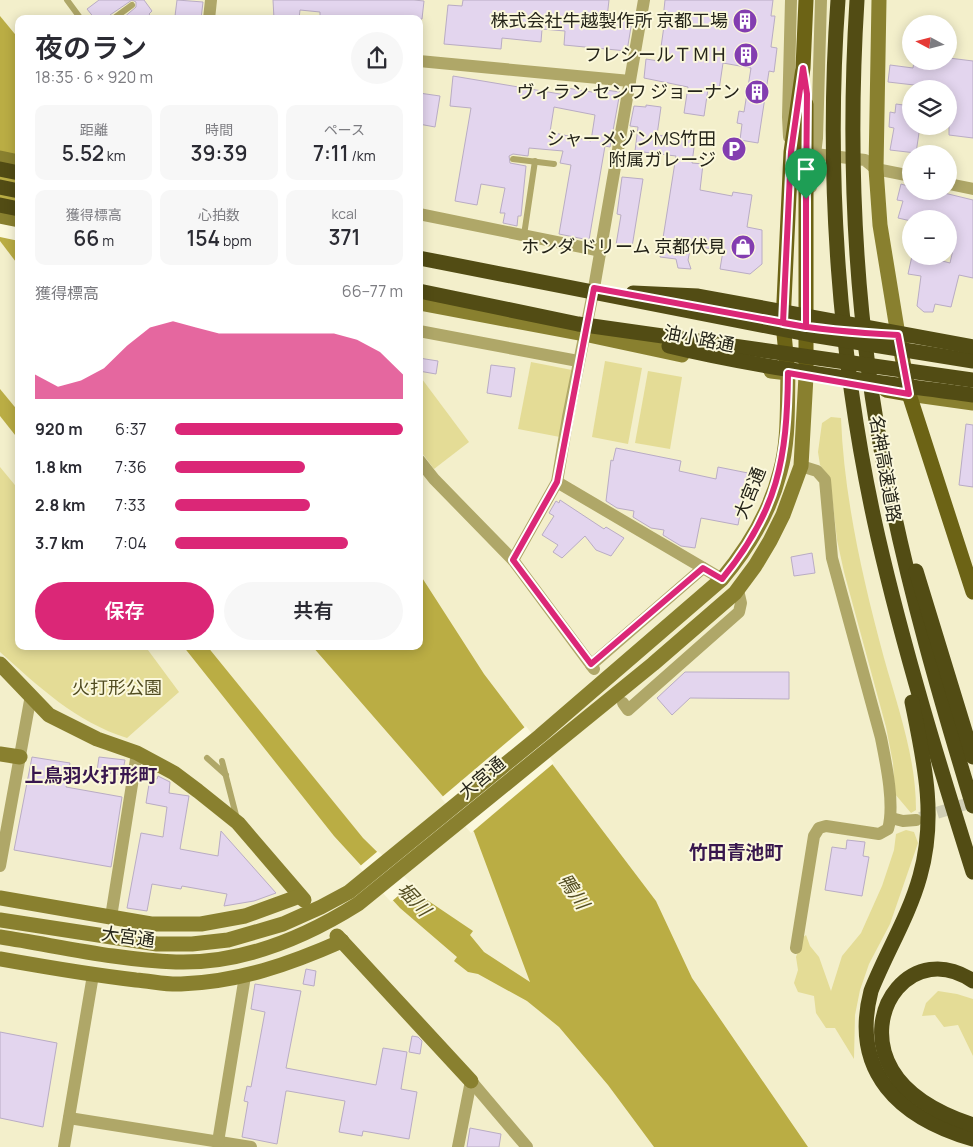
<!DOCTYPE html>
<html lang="ja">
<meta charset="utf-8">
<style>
:root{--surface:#fff;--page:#f7f7f7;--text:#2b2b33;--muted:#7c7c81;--accent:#db2777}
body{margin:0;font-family:Manrope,"Noto Sans JP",sans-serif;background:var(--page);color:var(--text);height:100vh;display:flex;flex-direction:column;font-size:19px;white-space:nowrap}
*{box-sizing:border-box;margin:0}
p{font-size:16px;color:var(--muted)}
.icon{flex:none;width:28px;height:28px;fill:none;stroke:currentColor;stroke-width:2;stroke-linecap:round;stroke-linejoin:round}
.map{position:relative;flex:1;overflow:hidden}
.panel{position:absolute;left:15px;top:15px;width:408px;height:635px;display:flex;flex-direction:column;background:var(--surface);border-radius:10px;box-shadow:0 2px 12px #0003}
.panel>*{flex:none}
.needle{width:32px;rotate:277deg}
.fabs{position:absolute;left:902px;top:15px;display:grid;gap:10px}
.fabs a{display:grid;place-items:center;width:55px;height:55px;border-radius:50%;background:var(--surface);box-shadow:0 2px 12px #0003;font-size:25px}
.pin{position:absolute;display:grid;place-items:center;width:42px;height:42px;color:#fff;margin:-51px -21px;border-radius:50% 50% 50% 0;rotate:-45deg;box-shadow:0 0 5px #0007}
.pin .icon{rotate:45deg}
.round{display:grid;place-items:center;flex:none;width:52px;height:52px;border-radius:26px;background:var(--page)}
.head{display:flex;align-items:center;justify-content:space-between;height:85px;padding:0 20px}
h1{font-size:28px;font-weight:600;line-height:38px}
.metrics{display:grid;grid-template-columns:repeat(3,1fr);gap:8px;height:85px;padding:5px 20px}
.metrics div{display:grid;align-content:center;border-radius:10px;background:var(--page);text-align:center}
.metrics b{font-size:21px;font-weight:600}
.metrics small{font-size:14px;font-weight:400}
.metrics p{font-size:14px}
.chart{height:140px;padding:10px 20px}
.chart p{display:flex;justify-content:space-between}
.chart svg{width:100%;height:90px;margin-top:5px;fill:var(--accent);opacity:.7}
.action{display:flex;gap:10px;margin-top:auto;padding:10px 20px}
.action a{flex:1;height:58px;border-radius:30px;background:var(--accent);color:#fff;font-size:20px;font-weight:600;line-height:58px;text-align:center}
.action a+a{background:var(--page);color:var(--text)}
ul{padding:0 20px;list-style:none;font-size:16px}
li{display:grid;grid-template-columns:80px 60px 1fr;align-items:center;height:38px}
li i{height:12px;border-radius:6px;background:var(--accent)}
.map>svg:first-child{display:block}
.built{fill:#f3efcb;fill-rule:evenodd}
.green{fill:#e4dc96}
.water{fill:#baad44}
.pier{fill:#fbf8dc}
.building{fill:#e3d5ee;stroke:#b9acc4;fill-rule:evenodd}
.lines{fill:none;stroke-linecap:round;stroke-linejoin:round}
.street-tunnel{stroke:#d0ceb5;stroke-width:12;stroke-dasharray:12 6;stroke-linecap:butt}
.lane{stroke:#afa768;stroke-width:6}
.street{stroke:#afa768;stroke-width:12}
.secondary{stroke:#89802f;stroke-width:15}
.primary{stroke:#6c6315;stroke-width:15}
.highway{stroke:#524c14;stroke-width:15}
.route-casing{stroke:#fff;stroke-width:10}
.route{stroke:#db2777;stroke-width:6}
.labels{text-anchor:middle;stroke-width:4;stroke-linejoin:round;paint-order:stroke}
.poi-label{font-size:18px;fill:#252419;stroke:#fbf8dc;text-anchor:end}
.street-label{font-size:18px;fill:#252419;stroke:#fbf8dc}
.park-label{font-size:18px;fill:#514c21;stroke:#fbf8dc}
.neighbourhood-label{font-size:19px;font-weight:bold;fill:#38174e;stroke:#fbf8dc}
.water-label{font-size:19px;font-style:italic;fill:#544e23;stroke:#fbf8dc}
</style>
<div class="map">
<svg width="973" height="1147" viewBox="0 0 973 1147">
<rect width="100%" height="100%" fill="#fbf8dc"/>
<!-- built -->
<path class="built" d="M0,0H973V1147H0ZM19,19H419V646H19ZM911,24H949V61H911ZM911,89H949V126H911ZM911,154H949V191H911ZM911,219H949V256H911Z"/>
<!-- green -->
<g class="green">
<polygon points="605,361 642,368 628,444 592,437"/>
<polygon points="531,362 572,370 560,437 518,429"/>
<polygon points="648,371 682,377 670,449 635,443"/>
<polygon points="422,379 469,442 434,469 419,449 419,382"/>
<path d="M831,417L841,418C844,498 863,580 884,658C898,708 916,757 916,810L911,813L895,794L893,763L886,727L844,572L837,540L830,478L820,465L818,452L822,423Z"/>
<path d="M0,467L19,490V646H145L179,692L127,738C76,722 39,687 0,652Z"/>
<polygon points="906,830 914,832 918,843 890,924 869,964 860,990 855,1015 854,1059 835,1028 826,1028 816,1013 814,996 798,992 794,983 798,970 796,957 802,938 806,935 810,946 819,957 831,991 842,956 861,933 882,886 894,850 896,834"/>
<polygon points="938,991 957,994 973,999 973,1056 958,1025 944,1027 935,1015 922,1016 926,1003"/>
</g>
<!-- water -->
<g class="water">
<polygon points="0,16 19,39 19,266 0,241"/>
<polygon points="0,389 19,412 19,440 0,416"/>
<polygon points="419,573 484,674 656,901 692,978 808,1147 654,1147 608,1085 559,1027 527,1001 478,974 468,972 454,961 457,957 400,908 334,836 183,646 207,646 363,838 424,898 473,931 470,935 484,952 530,982 474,832 312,646 419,646"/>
</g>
<!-- pier -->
<g class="pier">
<polygon points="0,207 19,210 19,241 0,237"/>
<polygon points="526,726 554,763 471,833 441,798"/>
<polygon points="378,851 412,884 391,902 359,867"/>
</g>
<!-- building -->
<g class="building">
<polygon points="99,0 144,0 152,11 149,14 153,19 122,19 136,7 136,2 132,0 110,15 108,19 95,19 87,9"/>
<polygon points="177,0 203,2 201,19 175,16"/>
<polygon points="273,0 414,0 424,1 422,19 320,19 320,12 300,10 299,19 274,19"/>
<polygon points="463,0 609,0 607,18 632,21 627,51 564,45 565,31 542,29 541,42 502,38 501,49 444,44 448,5 462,6"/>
<polygon points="665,0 773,0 771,16 775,16 771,47 777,48 774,72 769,71 758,143 740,140 742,124 737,123 739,111 744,112 751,68 723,63 719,90 708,89 704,116 684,113 688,87 644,78 646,59 659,61 665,19 663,19"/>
<polygon points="949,58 973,61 973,138 949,135 949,89 888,82 890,65 913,68 914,61 949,61"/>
<path d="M453,76L566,95L567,88L598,93V89L620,92L610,147L605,146L589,240L559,234L571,165L560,163L563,151L529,148L528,156L513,154L509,156L510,163L526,166L521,216H518L517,226L503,223L505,213H500L505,188L481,184L477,205L455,201L471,108L450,106ZM554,107L595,115L591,141L550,132Z"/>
<polygon points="419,93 440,96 435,127 419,124"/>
<polygon points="896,104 911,106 911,126 920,126 916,153 890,150 894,128 889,127 890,112 895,113"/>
<polygon points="646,105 661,107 657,135 695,140 692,163 703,164 700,190 732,196 733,192 752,195 747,227 762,230 762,264 750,274 720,269 723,251 691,245 688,260 691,269 678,268 676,259 660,257 676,156 635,151 638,127 630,126 634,106 646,107"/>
<polygon points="622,177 643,179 632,247 616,245 621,215 617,214"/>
<polygon points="901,184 911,187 911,191 936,191 973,200 973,278 959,275 951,307 935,304 933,312 924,312 917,306 921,276 908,274 912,256 923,256 950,263 956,237 949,235 949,219 911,219 911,221 898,218 903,201 897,200"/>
<polygon points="419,358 438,361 436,374 419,371"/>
<polygon points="491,365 515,368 511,397 487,393"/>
<polygon points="966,424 973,425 973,487 959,485"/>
<polygon points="616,448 681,461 679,471 716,479 718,467 748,473 738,525 701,518 695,548 681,546 663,535 664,530 651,528 633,517 634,511 617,508 606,501 611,460 613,461"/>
<polygon points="560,500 604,529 606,527 624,538 611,556 596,550 585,536 562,558 553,552 558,545 542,535 554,516 549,513 556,501 559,503"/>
<polygon points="812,553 815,573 794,576 791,557"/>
<polygon points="685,672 789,672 789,699 690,698 672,715 657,698"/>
<polygon points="32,757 70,763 66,787 122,797 111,867 14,850"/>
<polygon points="99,757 125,760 122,775 97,771"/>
<polygon points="158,776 170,782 169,793 189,796 180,849 218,856 221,831 276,893 254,901 224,906 227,894 182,886 181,889 152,884 147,911 127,908 141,833 163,837 167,807 146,803 150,778 157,779"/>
<polygon points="847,840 865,842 863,856 869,857 862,896 825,890 832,847 846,849"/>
<polygon points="306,969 316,971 314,986 303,984"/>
<polygon points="255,984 301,991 286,1068 376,1085 383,1048 407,1052 401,1089 417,1092 409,1139 363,1131 362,1136 339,1132 345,1101 288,1091 286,1091 277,1144 242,1137 248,1102 244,1101 247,1086 251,1087 265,1012 251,1009"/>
<polygon points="0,1032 57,1043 43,1127 0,1118"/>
<polygon points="412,1036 418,1037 422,1041 420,1054 409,1052"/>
<polygon points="470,1128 501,1134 499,1147 467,1147"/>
</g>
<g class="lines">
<!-- street-tunnel -->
<polyline class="street-tunnel" points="920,818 973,802"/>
<!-- lane -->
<g class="lane">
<polyline points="67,0 81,19"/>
<polyline points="113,19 132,5"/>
<polyline points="513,159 554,164"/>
<polyline points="524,235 535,161"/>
<polyline points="207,758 226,775"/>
<polyline points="222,761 237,819"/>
</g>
<!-- street -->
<g class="street">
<polyline points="209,19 211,0"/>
<polyline points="419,61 630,81"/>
<polyline points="789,137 788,117 791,0"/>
<polyline points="815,154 865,160 876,169 911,176"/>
<polyline points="949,184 973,189"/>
<polyline points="811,187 817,138 821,0"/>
<polyline points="419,214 601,251"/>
<polyline points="419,331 578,361"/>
<polyline points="419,460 434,479 513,560 594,669"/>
<polyline points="557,482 722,579"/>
<polyline points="513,560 557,482 568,417 594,288 644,0"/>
<polyline points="591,665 703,568"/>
<polyline points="623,703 628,710 739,612 741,603 738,590"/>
<polyline points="891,818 903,821 916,820"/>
<polyline points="0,866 31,695"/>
<polyline points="111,917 137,753"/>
<path d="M796,948L814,836L819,828L826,826L879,834L888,829C895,805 886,763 881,738L832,558L825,480L817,471L801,466"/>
<polyline points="471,1081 527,1147"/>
<polyline points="69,1118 251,1147"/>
<polyline points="218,1142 245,976"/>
<polyline points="64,1147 93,975"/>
<polyline points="458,1147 471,1081"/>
</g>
<!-- secondary -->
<g class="secondary">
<polyline points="879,0 876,169 880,225 898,335 907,336"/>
<polyline points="0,158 19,162"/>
<polyline points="0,216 19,220"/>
<polyline points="419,303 584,334 682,355"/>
<polyline points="909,394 973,403"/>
<polyline points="0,664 49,715 97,739 137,753 174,773 198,791 238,823 304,900"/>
<polyline points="0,754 20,757"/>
<polyline points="0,898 151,924 201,924 245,916 300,896"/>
<path d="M0,920L157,944H192L228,940L283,924L321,907L349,892L540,736L722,579C748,548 770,512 780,472C789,441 787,406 788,373L771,371"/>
<polyline points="337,936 471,1081"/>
<path d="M0,937C58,946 118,960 176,962C241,964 304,938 358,904L653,664L735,593L755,566L770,541L783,515L801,466L806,376"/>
<path d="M0,959C45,967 90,975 136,980C151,981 167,985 181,984C239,982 290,964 342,941"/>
</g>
<!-- primary -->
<g class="primary">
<polyline points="833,332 898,335 909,394 973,592"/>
<polyline points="787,365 783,323 791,152 803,68 806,0"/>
<polyline points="806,369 806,104"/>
<polyline points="886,390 909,394"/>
</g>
<!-- highway -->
<g class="highway">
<path d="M838,0C825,176 839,365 878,537C904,650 938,761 973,872"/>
<path d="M857,0C847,159 855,323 887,480C909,590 940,698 973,806"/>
<polyline points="0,169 19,173"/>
<polyline points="0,187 19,191"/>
<polyline points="0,205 19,209"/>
<polyline points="419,258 812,335 973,361"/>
<polyline points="419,291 578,324 973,380"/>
<polyline points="633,293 698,296 973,347"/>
<path d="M669,346C768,370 871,381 973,395"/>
<polyline points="916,571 973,757"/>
<path d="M912,702C924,761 937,816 920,876C909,916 886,953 871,991C850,1072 900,1118 973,1139"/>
<path d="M973,981C913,940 858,1012 892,1070C909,1099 943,1115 973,1125"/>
</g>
</g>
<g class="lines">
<defs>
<path id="route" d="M806,199V327L594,288L557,482L513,560L591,664L703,568L722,579C778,511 787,459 788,373L909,394L898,335C859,333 821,330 783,323L791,152L803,68L807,94L806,199"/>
</defs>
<!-- route casing -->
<use href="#route" class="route-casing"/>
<!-- route -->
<use href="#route" class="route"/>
</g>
<!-- icons -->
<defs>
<symbol id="building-disc" viewBox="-11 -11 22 22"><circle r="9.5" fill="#833db0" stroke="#fbf8dc"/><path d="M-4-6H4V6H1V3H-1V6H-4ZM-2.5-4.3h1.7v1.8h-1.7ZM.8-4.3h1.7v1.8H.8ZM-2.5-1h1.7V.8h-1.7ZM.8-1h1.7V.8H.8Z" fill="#fff"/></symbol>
<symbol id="parking-disc" viewBox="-11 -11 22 22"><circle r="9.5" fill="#833db0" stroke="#fbf8dc"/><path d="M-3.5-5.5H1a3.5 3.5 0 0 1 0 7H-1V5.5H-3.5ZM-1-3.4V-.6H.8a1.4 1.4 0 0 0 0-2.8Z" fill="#fff"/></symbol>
<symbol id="shop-disc" viewBox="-11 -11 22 22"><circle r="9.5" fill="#833db0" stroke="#fbf8dc"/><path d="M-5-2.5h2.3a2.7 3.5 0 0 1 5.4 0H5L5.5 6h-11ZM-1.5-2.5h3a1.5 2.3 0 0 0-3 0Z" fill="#fff"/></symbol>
</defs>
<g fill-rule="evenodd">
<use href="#building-disc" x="731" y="7" width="28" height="28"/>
<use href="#building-disc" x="732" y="41" width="28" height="28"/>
<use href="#building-disc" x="743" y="78" width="28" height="28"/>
<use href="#parking-disc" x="720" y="135" width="28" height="28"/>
<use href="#shop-disc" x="729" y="233" width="28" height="28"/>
</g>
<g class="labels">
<!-- poi labels -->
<g class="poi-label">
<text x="728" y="27">株式会社牛越製作所 京都工場</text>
<text x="728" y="61">フレシールＴＭＨ</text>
<text x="740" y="98">ヴィラン センワ ジョーナン</text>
<text x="716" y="145">シャーメゾンMS竹田<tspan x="716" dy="21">附属ガレージ</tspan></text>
<text x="726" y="253">ホンダ ドリーム 京都伏見</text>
</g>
<!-- street labels -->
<g class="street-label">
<text transform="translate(699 339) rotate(11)" y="6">油小路通</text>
<text transform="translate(885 469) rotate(80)" y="6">名神高速道路</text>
<text transform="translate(750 493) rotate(-68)" y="6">大宮通</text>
<text transform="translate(482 778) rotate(-40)" y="6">大宮通</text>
<text transform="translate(128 937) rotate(8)" y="6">大宮通</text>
</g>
<!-- park labels -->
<g class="park-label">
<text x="117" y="694">火打形公園</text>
</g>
<!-- neighbourhood labels -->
<g class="neighbourhood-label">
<text x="91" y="782">上鳥羽火打形町</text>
<text x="736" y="859">竹田青池町</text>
</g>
<!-- water labels -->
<g class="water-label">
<text transform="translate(574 891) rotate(56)" y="7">鴨川</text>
<text transform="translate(414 899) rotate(47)" y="7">堀川</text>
</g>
</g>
</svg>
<div class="fabs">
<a><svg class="needle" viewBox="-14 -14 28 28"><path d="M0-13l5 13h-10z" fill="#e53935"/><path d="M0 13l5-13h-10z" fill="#7c7c81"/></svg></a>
<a><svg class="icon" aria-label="layers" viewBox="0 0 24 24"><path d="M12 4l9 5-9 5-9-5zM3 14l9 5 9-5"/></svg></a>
<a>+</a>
<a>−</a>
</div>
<div class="pin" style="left:806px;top:199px;background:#1e9e55"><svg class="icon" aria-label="arrive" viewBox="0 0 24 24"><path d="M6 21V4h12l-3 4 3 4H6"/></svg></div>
<section class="panel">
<div class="head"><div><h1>夜のラン</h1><p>18:35 · 6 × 920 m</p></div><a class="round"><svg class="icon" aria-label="share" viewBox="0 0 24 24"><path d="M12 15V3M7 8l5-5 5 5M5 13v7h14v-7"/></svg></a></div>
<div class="metrics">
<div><p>距離</p><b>5.52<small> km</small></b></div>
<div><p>時間</p><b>39:39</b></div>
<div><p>ペース</p><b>7:11<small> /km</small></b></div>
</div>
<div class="metrics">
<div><p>獲得標高</p><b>66<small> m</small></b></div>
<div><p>心拍数</p><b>154<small> bpm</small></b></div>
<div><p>kcal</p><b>371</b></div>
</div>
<div class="chart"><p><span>獲得標高</span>66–77 m</p>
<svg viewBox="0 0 160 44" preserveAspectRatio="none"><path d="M0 44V32L10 38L20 35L30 29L40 18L50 9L60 6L70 9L80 12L90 12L100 12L110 12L120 12L130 12L140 15L150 21L160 32V44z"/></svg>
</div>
<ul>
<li><b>920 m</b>6:37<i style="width:100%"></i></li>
<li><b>1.8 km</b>7:36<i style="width:57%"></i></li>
<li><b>2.8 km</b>7:33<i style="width:59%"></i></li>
<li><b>3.7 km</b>7:04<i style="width:76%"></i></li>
</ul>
<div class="action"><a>保存</a><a>共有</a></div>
</section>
</div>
